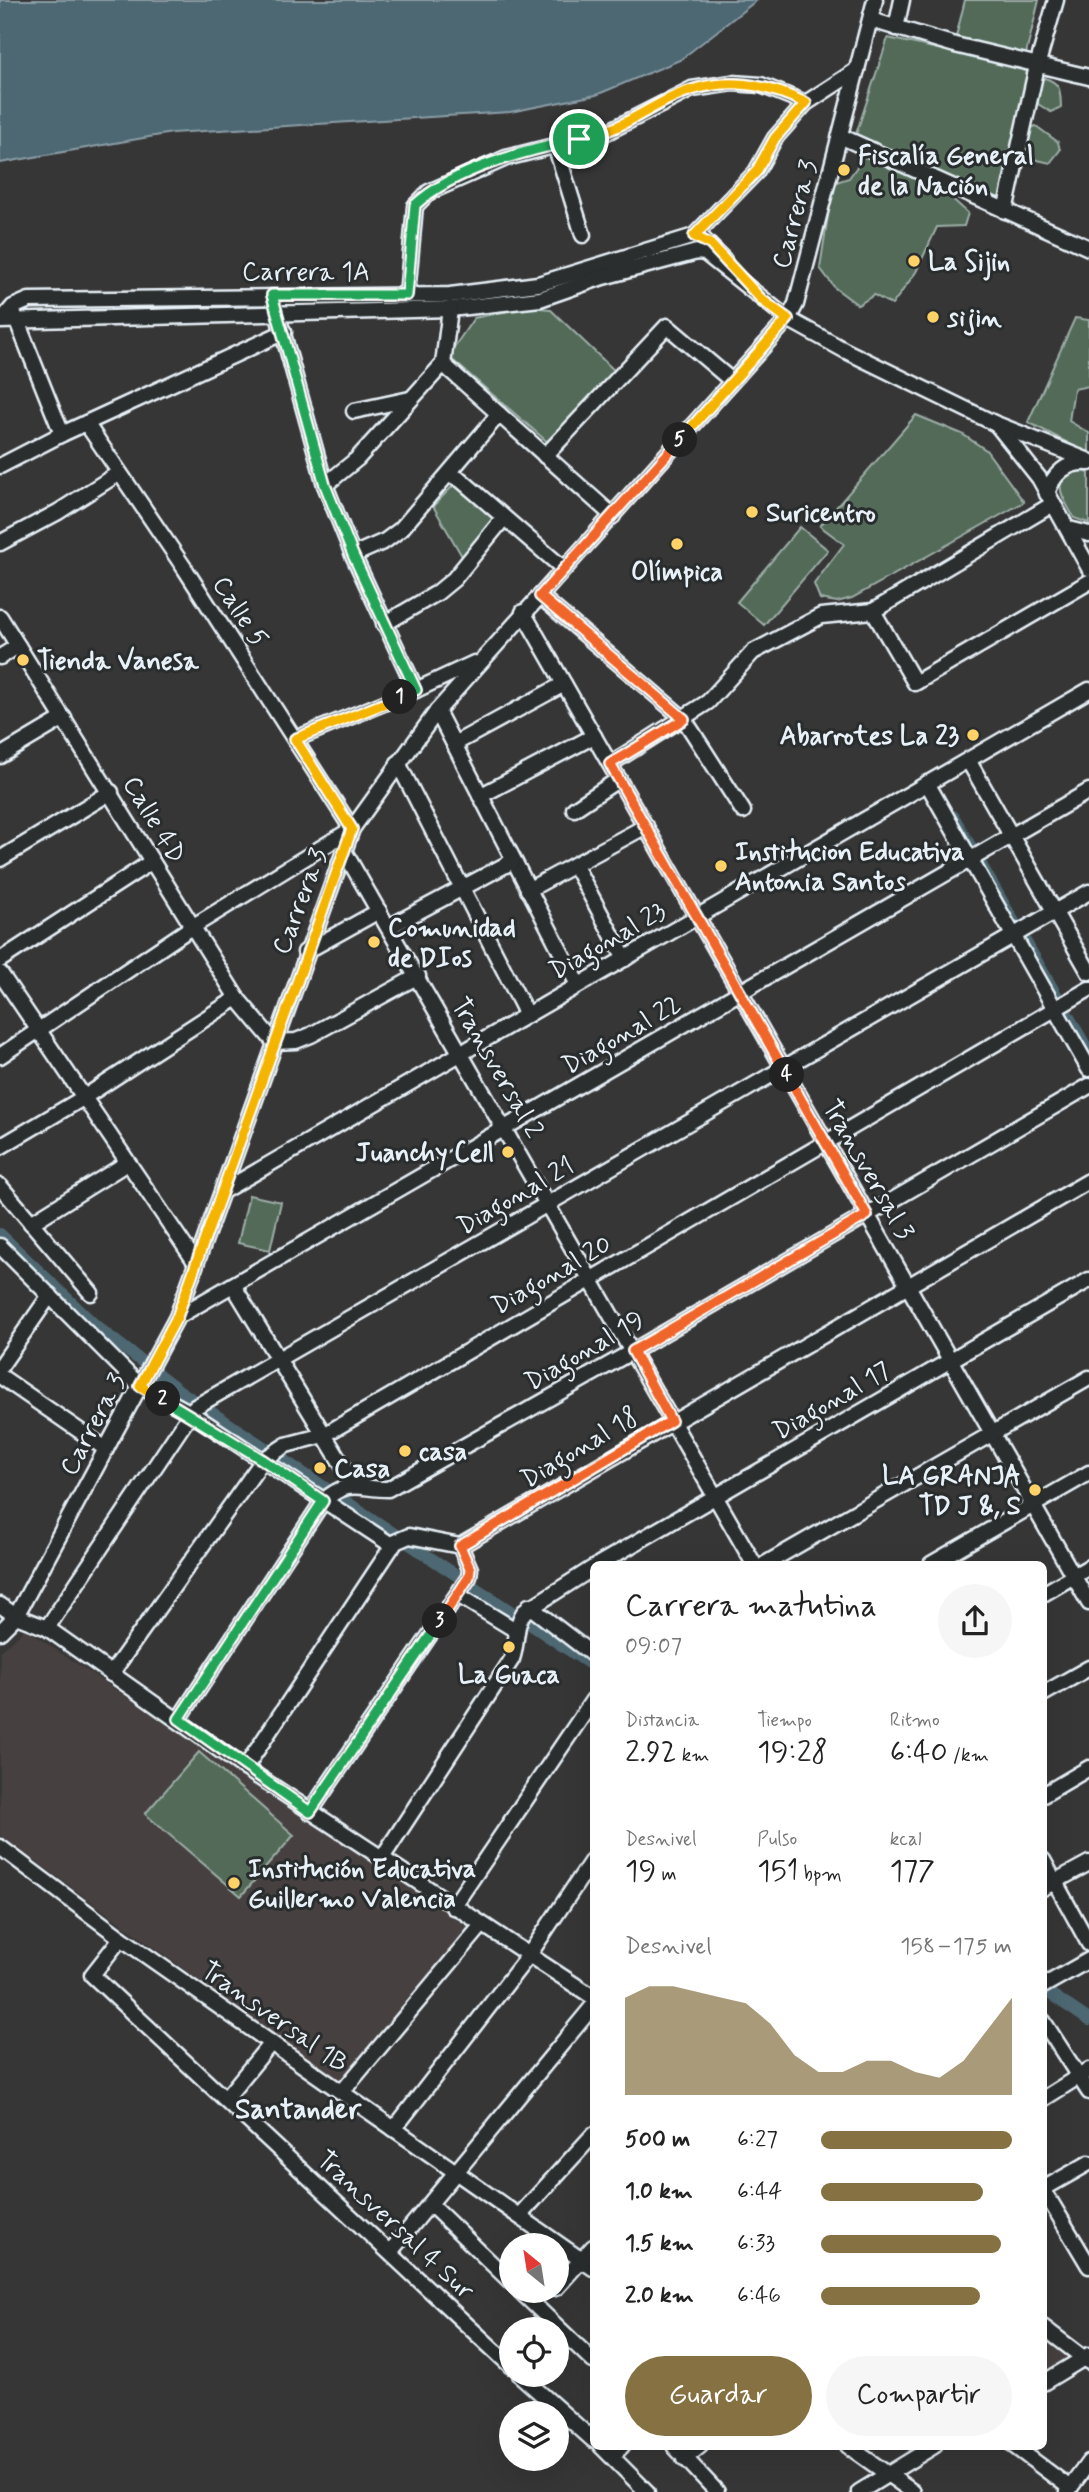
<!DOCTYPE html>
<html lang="es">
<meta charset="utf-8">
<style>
:root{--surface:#fff;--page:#f6f6f6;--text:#222;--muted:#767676;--accent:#857141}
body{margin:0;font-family:Mynerve,sans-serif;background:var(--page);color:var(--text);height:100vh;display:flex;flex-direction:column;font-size:26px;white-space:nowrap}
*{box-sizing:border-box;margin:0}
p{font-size:23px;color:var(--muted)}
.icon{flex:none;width:38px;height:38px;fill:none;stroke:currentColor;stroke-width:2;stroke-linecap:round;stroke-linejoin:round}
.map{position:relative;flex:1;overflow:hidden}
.sheet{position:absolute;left:590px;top:1561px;width:457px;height:889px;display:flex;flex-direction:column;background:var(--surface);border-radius:10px;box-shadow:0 7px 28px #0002}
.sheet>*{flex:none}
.needle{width:46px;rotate:330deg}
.tools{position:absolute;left:499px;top:2233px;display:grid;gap:14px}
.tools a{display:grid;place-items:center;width:70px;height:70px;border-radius:50%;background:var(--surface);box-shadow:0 7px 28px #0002;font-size:35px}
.pin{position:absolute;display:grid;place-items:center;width:60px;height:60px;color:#fff;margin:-30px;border:4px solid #fff;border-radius:50%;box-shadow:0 2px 7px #0007}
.km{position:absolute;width:35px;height:35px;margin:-18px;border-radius:50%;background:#222;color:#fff;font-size:19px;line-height:35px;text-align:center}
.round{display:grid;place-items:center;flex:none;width:74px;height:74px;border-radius:37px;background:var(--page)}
.headline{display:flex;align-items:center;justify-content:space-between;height:119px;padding:0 35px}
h1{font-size:32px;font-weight:600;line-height:52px}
.figures{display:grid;grid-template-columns:repeat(3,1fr);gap:10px;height:119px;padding:7px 35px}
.figures div{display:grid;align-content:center}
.figures b{font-size:30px;font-weight:600}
.figures small{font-size:19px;font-weight:400}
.figures p{font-size:19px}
.chart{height:196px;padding:14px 35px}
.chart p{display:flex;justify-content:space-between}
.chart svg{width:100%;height:126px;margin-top:7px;fill:var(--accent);opacity:.7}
.cta{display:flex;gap:14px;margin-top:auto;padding:14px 35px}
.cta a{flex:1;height:80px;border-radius:42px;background:var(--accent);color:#fff;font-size:28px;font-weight:600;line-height:80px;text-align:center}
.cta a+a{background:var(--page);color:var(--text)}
ul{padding:0 35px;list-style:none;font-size:23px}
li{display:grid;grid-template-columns:112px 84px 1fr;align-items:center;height:52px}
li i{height:18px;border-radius:9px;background:var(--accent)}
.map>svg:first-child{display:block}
.built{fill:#47413f}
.green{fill:#526b58;stroke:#9daea8;stroke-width:2}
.water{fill:#4d6772;stroke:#8b9ea8;stroke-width:2}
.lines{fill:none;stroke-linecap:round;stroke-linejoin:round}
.canal{stroke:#4d6772;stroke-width:12}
.minor-casing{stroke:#e8f1f8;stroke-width:19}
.minor{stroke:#2a2d2e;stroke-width:14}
.split-1-casing{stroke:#fff;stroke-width:14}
.split-2-casing{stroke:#fff;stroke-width:14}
.split-3-casing{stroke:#fff;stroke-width:14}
.split-4-casing{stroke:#fff;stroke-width:14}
.split-5-casing{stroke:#fff;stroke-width:14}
.split-6-casing{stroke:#fff;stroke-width:14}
.split-1{stroke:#22a559;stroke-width:9}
.split-2{stroke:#f5b400;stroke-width:9}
.split-3{stroke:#22a559;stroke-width:9}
.split-4{stroke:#f0652b;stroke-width:9}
.split-5{stroke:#f0652b;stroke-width:9}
.split-6{stroke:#f5b400;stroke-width:9}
.poi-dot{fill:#ffd166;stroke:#2a2d2e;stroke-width:2.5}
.labels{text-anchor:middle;stroke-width:6;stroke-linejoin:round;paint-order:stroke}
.poi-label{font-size:26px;font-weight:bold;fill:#e8f1f8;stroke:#2a2d2e;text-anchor:start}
.street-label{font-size:26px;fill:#e8f1f8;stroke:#2a2d2e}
.neighbourhood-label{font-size:28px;font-weight:bold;fill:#e8f1f8;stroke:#2a2d2e}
</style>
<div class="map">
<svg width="1089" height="2492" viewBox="0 0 1089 2492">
<rect width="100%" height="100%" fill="#373636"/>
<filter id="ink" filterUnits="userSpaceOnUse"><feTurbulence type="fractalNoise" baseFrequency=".0143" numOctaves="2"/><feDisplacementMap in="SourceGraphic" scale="14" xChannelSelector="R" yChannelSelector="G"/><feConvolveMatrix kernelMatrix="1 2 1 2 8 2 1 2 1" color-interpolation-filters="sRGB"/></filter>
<g filter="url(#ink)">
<!-- built -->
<g class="built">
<polygon points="25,1629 473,1930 342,2084 0,1835 0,1652"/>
<polygon points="1043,2327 1083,2358 1043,2383"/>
</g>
<!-- green -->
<g class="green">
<polygon points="965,0 1039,0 1025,58 955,41"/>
<polygon points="888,38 1033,70 1002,203 856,134"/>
<path d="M1045,78C1062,84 1060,91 1061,107L1051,112L1038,104L1039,79Z"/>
<polygon points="1036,126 1058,142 1060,150 1050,163 1029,158 1022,152 1029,129"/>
<polygon points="866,154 935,183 968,213 964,226 937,227 916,272 892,305 874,295 858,305 835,288 820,268 833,183 849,178"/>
<polygon points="528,307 550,309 618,374 551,445 448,356 474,318"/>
<polygon points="1075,318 1089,320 1089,386 1074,389 1069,421 1089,433 1089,454 1028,422"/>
<polygon points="916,415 962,434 986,450 1024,502 852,598 837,602 820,599 814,584 844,544 820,526"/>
<path d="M1077,469L1089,473V523L1074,518C1063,497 1049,482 1077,469Z"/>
<polygon points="456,483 493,519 463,558 433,506"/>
<polygon points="800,527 828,550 764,625 737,602"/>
<polygon points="249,1195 281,1202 270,1250 238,1243"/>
<polygon points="199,1752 294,1835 241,1896 145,1814"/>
</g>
<!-- water -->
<polygon class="water" points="0,0 757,0 680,60 596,95 510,112 172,133 0,163"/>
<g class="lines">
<!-- canal -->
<g class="canal">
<polyline points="953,816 1089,1052"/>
<polyline points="0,1234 96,1326 181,1392 593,1666"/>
<polyline points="1043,1989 1089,2020"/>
</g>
<defs>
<g id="minor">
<polyline points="871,20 955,45 1089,77"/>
<polyline points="896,28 902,0"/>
<polyline points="840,136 1089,248"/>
<polyline points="555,145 583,235"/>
<polyline points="1005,211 1037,66 1056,0"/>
<polyline points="694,236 756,172 775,138 806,103 857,70"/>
<polyline points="407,295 415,206 429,192 506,158 605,133 692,89 732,83 761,85 806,103"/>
<polyline points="275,305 325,485 353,555 416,690"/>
<polyline points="15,316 62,434"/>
<polyline points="2,320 13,307 29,300 450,295 538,284 694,236 702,238 724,260"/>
<polyline points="0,321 450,309 540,299 603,277 697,252 705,253 788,319 846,351 994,423 1089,461"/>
<polyline points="443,364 613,516"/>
<polyline points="354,411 410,399"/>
<polyline points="997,425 1039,478 1089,568"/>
<polyline points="545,456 667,326 732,381"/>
<polyline points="0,466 62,434 284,332"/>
<polyline points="449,474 461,480 564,569"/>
<polyline points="325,485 357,459 443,364 450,309"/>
<path d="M1047,494C1053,474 1067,461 1089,463"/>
<polyline points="1069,529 1089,534"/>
<polyline points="0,543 58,512 119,473"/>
<polyline points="353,555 385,541 401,529 499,414"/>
<polyline points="540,596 684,719 743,811"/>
<polyline points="873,611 915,683 1089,582"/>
<polyline points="523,612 1089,1603"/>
<polyline points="0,617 237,998 274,1042 296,1041 311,1035 418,976"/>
<polyline points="384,624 437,593 454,579 503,519"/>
<polyline points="0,657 18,646"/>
<polyline points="437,711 578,985"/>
<polyline points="295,739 416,690 474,663"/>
<polyline points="454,744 564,684"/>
<polyline points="0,756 64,718"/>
<polyline points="968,760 1089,972"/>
<polyline points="398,763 527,1015"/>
<polyline points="610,764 708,702 753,652 821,616 873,611 1053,504"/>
<polyline points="927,783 1089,1069"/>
<polyline points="480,796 594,736"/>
<polyline points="574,809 619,779"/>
<polyline points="344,851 754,1564"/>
<polyline points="0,859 111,792"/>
<polyline points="575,866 625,959"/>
<polyline points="528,890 646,826"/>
<polyline points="389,927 513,861"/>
<polyline points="305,952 379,911"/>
<polyline points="0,960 151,862"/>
<polyline points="0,973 196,1263"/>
<polyline points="0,1056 192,927 352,829 185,569 86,423"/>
<polyline points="0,1147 83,1098 237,998"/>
<polyline points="0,1186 91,1293"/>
<polyline points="223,1191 1089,690"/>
<polyline points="31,1223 127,1163"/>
<polyline points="0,1246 140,1386 189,1412 393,1546"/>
<polyline points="233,1285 354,1484"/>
<polyline points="177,1317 1089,791"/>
<polyline points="0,1367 50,1295"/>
<polyline points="0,1376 106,1449"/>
<polyline points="599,1564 1089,1280"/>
<polyline points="765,1564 1089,1378"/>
<polyline points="931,1564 1089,1473"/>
<polyline points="1043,1594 1089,1567"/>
<polyline points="458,1595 517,1631"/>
<polyline points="0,1605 16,1616 47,1628 245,1768 593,1997"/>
<polyline points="529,1606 593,1655"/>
<polyline points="47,1628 195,1407 1089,892"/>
<polyline points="0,1632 16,1616 177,1317 352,829 437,711 788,319 796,304 875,0"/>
<polyline points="111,1674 263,1460 286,1445 324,1435 1089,989"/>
<polyline points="1043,1694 1089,1668"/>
<path d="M179,1719L323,1501C350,1478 358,1489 388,1489L633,1351L1089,1086"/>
<polyline points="245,1768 395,1542 409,1536 460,1546 1089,1181"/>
<polyline points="1043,1795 1089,1768"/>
<polyline points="310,1812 469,1577 470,1569 460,1546"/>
<polyline points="0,1847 121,1938 593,2268"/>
<path d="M382,1858L512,1659C518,1642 514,1627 524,1612L593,1568"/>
<polyline points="1043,1860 1089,1944"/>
<polyline points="1043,1888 1089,1863"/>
<polyline points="453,1907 593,1700"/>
<polyline points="121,1938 92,1975 511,2366"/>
<polyline points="1043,1986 1089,1960"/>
<polyline points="1043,2021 1089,2092"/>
<polyline points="342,2092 482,1925"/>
<polyline points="226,2098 271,2043"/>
<polyline points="1043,2099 1089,2070"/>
<polyline points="394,2129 529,1955 593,1859"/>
<polyline points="1089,2163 1043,2189 1089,2266"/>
<polyline points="431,2205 511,2282"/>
<polyline points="519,2216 593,2135"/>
<polyline points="390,2252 593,2006"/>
<polyline points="556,2288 593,2247"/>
<polyline points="520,2291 593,2361"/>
<polyline points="1043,2327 1089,2362"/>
<polyline points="520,2375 593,2440"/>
<polyline points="1043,2383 1089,2355"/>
<polyline points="601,2446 647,2492"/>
<polyline points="674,2446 717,2492"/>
<polyline points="848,2446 913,2492"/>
<polyline points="1014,2446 1070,2488"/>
<polyline points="612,2456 622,2446"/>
<polyline points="684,2459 700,2446"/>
<polyline points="859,2492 934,2446"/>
<polyline points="1067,2492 1089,2462"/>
</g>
</defs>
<!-- minor casing -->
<use href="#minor" class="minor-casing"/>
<!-- minor -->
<use href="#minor" class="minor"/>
</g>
</g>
<g class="lines" filter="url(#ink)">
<defs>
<path id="split-1" d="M400,697L416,690L353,555L325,485L272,295H407L415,205C455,168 526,151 579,139"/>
<polyline id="split-2" points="163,1399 140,1386 177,1317 352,829 295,739 400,697"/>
<polyline id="split-3" points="163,1399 263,1460 323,1501 179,1719 310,1812 440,1621"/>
<polyline id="split-4" points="440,1621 469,1577 470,1569 460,1546 671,1421 633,1351 867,1215 787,1075"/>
<polyline id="split-5" points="680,440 540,596 684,719 610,764 787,1075"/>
<path id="split-6" d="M579,139C618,131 633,117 667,100C715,76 758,80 806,103L775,138L756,172L694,236L710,244L762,300L788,319L680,440"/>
</defs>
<!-- split-1 casing -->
<use href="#split-1" class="split-1-casing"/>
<!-- split-2 casing -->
<use href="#split-2" class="split-2-casing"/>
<!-- split-3 casing -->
<use href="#split-3" class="split-3-casing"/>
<!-- split-4 casing -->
<use href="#split-4" class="split-4-casing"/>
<!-- split-5 casing -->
<use href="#split-5" class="split-5-casing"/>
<!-- split-6 casing -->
<use href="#split-6" class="split-6-casing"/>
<!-- split-1 -->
<use href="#split-1" class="split-1"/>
<!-- split-2 -->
<use href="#split-2" class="split-2"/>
<!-- split-3 -->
<use href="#split-3" class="split-3"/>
<!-- split-4 -->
<use href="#split-4" class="split-4"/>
<!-- split-5 -->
<use href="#split-5" class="split-5"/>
<!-- split-6 -->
<use href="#split-6" class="split-6"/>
</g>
<!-- markers -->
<g class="poi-dot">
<circle cx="844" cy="170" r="7"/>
<circle cx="914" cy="261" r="7"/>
<circle cx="933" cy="317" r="7"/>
<circle cx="752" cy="512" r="7"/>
<circle cx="677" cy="544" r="7"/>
<circle cx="23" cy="660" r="7"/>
<circle cx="973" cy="735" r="7"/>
<circle cx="721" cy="866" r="7"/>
<circle cx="374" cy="942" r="7"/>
<circle cx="508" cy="1152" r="7"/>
<circle cx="405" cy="1451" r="7"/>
<circle cx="320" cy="1468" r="7"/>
<circle cx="1035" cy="1490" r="7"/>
<circle cx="509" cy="1647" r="7"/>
<circle cx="234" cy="1883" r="7"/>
</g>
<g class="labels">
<!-- poi labels -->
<g class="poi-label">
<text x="858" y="164">Fiscalía General<tspan x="858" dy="30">de la Nación</tspan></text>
<text x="928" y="270">La Sijin</text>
<text x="947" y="326">sijin</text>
<text x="766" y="521">Suricentro</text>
<text x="677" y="580" text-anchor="middle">Olímpica</text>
<text x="37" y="669">Tienda Vanesa</text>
<text x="959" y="744" text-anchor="end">Abarrotes La 23</text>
<text x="735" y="860">Institucion Educativa<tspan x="735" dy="30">Antonia Santos</tspan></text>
<text x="388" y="936">Comunidad<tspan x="388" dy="30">de DIos</tspan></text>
<text x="494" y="1161" text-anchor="end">Juanchy Cell</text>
<text x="419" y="1460">casa</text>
<text x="334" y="1477">Casa</text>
<text x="1021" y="1484" text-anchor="end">LA GRANJA<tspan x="1021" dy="30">TD J &amp;, S</tspan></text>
<text x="509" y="1683" text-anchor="middle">La Guaca</text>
<text x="248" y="1877">Institución Educativa<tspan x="248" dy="30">Guillermo Valencia</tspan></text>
</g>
<!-- street labels -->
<g class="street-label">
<text transform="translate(794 214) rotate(-75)" y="9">Carrera 3</text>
<text x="306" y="280">Carrera 1A</text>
<text transform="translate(241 611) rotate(57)" y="9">Calle 5</text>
<text transform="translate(155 819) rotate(59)" y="9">Calle 4D</text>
<text transform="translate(299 901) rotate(-69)" y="9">Carrera 3</text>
<text transform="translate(607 940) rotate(-30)" y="9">Diagonal 23</text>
<text transform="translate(621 1034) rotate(-30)" y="9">Diagonal 22</text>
<text transform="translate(498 1067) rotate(60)" y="9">Transversal 2</text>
<text transform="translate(869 1169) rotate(60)" y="9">Transversal 3</text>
<text transform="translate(515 1195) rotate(-30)" y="9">Diagonal 21</text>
<text transform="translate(551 1274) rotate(-30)" y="9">Diagonal 20</text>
<text transform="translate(584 1350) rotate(-30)" y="9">Diagonal 19</text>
<text transform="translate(831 1400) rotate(-30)" y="9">Diagonal 17</text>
<text transform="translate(92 1424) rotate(-62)" y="9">Carrera 3</text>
<text transform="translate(579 1447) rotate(-31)" y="9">Diagonal 18</text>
<text transform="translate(275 2016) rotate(35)" y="9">Transversal 1B</text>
<text transform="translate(396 2224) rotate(43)" y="9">Transversal 4 Sur</text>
</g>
<!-- neighbourhood labels -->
<g class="neighbourhood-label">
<text x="298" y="2118">Santander</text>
</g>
</g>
</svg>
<div class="tools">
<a><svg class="needle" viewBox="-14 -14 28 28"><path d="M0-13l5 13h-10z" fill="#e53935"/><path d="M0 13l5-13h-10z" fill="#767676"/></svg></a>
<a><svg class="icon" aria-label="locate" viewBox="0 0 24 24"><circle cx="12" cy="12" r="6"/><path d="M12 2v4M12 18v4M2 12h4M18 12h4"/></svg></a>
<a><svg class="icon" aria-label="layers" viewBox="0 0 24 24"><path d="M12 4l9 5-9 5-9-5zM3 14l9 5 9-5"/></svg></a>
</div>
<div class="pin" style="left:579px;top:139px;background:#1e9e55"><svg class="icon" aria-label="arrive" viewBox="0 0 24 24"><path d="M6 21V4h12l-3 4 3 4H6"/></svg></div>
<b class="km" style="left:400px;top:697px">1</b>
<b class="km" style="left:163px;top:1399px">2</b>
<b class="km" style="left:440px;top:1621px">3</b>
<b class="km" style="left:787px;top:1075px">4</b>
<b class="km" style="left:680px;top:440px">5</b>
<section class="sheet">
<div class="headline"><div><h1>Carrera matutina</h1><p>09:07</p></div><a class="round"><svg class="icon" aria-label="share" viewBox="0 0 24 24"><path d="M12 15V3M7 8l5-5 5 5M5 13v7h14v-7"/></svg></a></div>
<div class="figures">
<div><p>Distancia</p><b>2.92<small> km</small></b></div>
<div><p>Tiempo</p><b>19:28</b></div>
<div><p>Ritmo</p><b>6:40<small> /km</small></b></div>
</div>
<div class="figures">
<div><p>Desnivel</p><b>19<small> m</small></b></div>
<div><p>Pulso</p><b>151<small> bpm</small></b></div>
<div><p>kcal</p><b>177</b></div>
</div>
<div class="chart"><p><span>Desnivel</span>158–175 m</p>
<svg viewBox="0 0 160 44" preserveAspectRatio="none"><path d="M0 44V10L10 6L20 6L30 8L40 10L50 12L60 19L70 30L80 36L90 36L100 32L110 32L120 36L130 38L140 32L150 21L160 10V44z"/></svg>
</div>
<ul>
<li><b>500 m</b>6:27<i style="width:100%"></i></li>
<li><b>1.0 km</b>6:44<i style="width:85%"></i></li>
<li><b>1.5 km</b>6:33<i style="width:94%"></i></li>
<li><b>2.0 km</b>6:46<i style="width:83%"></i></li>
</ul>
<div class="cta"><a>Guardar</a><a>Compartir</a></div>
</section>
</div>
